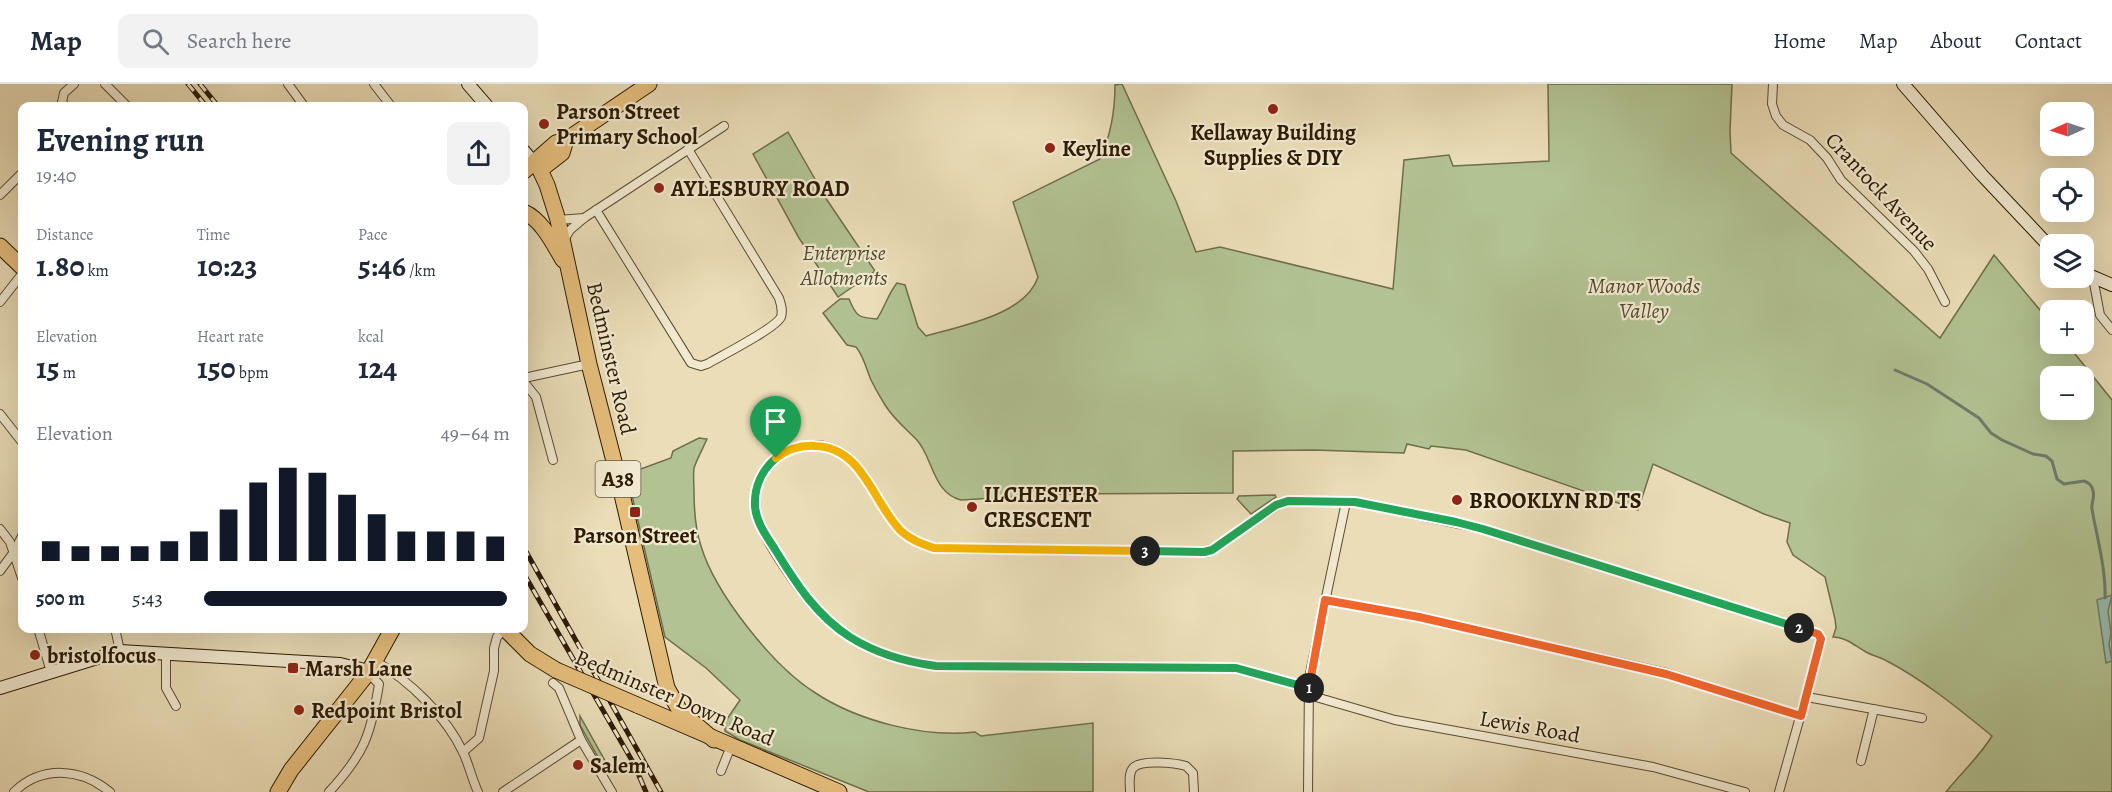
<!DOCTYPE html>
<meta charset="utf-8">
<style>
:root{--surface:#fff;--page:#f2f2f3;--text:#1f2937;--muted:#747a83;--line:#e0e1e3;--accent:#111827}
body{margin:0;font-family:Alegreya,serif;background:var(--page);color:var(--text);height:100vh;display:flex;flex-direction:column;font-size:22px;white-space:nowrap}
*{box-sizing:border-box;margin:0}
p{font-size:20px;color:var(--muted)}
.icon{flex:none;width:33px;height:33px;fill:none;stroke:currentColor;stroke-width:2;stroke-linecap:round;stroke-linejoin:round}
.map{position:relative;flex:1;overflow:hidden}
.drawer{position:absolute;left:18px;top:18px;width:510px;height:531px;display:flex;flex-direction:column;background:var(--surface);border-radius:12px;box-shadow:0 6px 24px #0002}
.drawer>*{flex:none}
.needle{width:39px;rotate:267deg}
.fabs{position:absolute;left:2040px;top:18px;display:grid;gap:12px}
.fabs a{display:grid;place-items:center;width:54px;height:54px;border-radius:12px;background:var(--surface);box-shadow:0 6px 24px #0002;font-size:30px}
.pin{position:absolute;display:grid;place-items:center;width:51px;height:51px;color:#fff;margin:-62px -26px;border-radius:50% 50% 50% 0;rotate:-45deg;box-shadow:0 0 6px #0007}
.pin .icon{rotate:45deg}
.km{position:absolute;width:30px;height:30px;margin:-15px;border-radius:50%;background:#222;color:#fff;font-size:16px;line-height:30px;text-align:center}
.round{display:grid;place-items:center;flex:none;width:63px;height:63px;border-radius:12px;background:var(--page)}
.headline{display:flex;align-items:center;justify-content:space-between;height:102px;padding:0 18px}
h1{font-size:33px;font-weight:700;line-height:45px}
.stats{display:grid;grid-template-columns:repeat(3,1fr);gap:9px;height:102px;padding:6px 18px}
.stats div{display:grid;align-content:center}
.stats b{font-size:30px;font-weight:700}
.stats small{font-size:16px;font-weight:400}
.stats p{font-size:16px}
.chart{height:168px;padding:12px 18px}
.chart p{display:flex;justify-content:space-between}
.chart svg{width:100%;height:108px;margin-top:6px;stroke:var(--accent);stroke-width:6}
ul{padding:0 18px;list-style:none;font-size:20px}
li{display:grid;grid-template-columns:96px 72px 1fr;align-items:center;height:45px}
li i{height:15px;border-radius:8px;background:var(--accent)}
header{display:flex;align-items:center;gap:36px;box-sizing:border-box;height:84px;padding:0 30px;background:var(--surface);border-bottom:2px solid var(--line)}
header strong{font-size:28px}
nav{display:flex;gap:33px;margin-inline-start:auto;font-size:21px}
.search{width:420px;height:54px;background:var(--page);display:flex;align-items:center;gap:15px;box-sizing:border-box;padding:0 21px;border-radius:12px;color:var(--muted);font-size:22px}
.map>svg:first-child{display:block}
.green{fill:#b2c292;stroke:#6f6e4a;stroke-width:1.5;fill-rule:evenodd}
.water{fill:#98bbb0;stroke:#6d7b6b;stroke-width:1.5}
.lines{fill:none;stroke-linecap:round;stroke-linejoin:round}
.stream{stroke:#6d7b6b;stroke-width:3}
.street-casing{stroke:#5c4b30;stroke-width:10}
.secondary-casing{stroke:#2c1a03;stroke-width:14}
.highway-casing{stroke:#2c1a03;stroke-width:17}
.street{stroke:#f1e9d0;stroke-width:8}
.secondary{stroke:#f1e9d0;stroke-width:12}
.highway{stroke:#e5be7c;stroke-width:15}
.rail-casing{stroke:#2c1a03;stroke-width:5}
.rail{stroke:#f1e9d0;stroke-width:3;stroke-dasharray:9;stroke-linecap:butt}
.highway-bridge-casing{stroke:#2c1a03;stroke-width:17;stroke-linecap:butt}
.highway-bridge{stroke:#e5be7c;stroke-width:15}
.split-1-casing{stroke:#fff;stroke-width:12}
.split-2-casing{stroke:#fff;stroke-width:12}
.split-3-casing{stroke:#fff;stroke-width:12}
.split-4-casing{stroke:#fff;stroke-width:12}
.split-1{stroke:#22a559;stroke-width:8}
.split-2{stroke:#f0652b;stroke-width:8}
.split-3{stroke:#22a559;stroke-width:8}
.split-4{stroke:#f5b400;stroke-width:8}
.poi-dot{fill:#8f2418;stroke:#f1e9d0;stroke-width:2}
.labels{text-anchor:middle;stroke-width:4.5;stroke-linejoin:round;paint-order:stroke}
.shield{fill:#f1e9d0;stroke:#675840;stroke-width:1.5}
.shield-label{font-size:21px;font-weight:bold;fill:#2c1a03}
.poi-label{font-size:22px;font-weight:bold;fill:#2c1a03;stroke:#f1e9d0;text-anchor:start}
.street-label{font-size:22px;fill:#2c1a03;stroke:#f1e9d0}
.park-label{font-size:22px;font-style:italic;fill:#544c2e;stroke:#f1e9d0}
</style>
<header>
<strong>Map</strong>
<div class="search"><svg class="icon" aria-label="search" viewBox="0 0 24 24"><circle cx="10" cy="10" r="6"/><path d="M15 15l6 6"/></svg>Search here</div>
<nav><a>Home</a><a>Map</a><a>About</a><a>Contact</a></nav>
</header>
<div class="map">
<svg width="2112" height="708" viewBox="0 0 2112 708">
<rect width="100%" height="100%" fill="#eaddb7"/>
<filter id="stains"><feTurbulence type="fractalNoise" baseFrequency=".00333" numOctaves="4"/><feColorMatrix values="0 0 0 0 .2 0 0 0 0 .09 0 0 0 0 .02 0 0 0 .5 -.17"/></filter>
<radialGradient id="worn" r=".72"><stop offset=".6" stop-color="#630" stop-opacity="0"/><stop offset="1" stop-color="#630" stop-opacity=".3"/></radialGradient>
<!-- green -->
<g class="green">
<path d="M1122,0L1176,117L1196,168L1220,163L1393,205L1404,76L1449,71L1453,82L1549,77L1548,0H1732L1730,47L1731,69L1940,254L1994,171L2050,238V260H2067L2112,316V708H1946C1961,689 1980,672 1992,652C1959,625 1925,597 1887,577C1880,573 1873,572 1866,568C1855,562 1846,553 1833,553L1836,544L1835,535L1825,493L1793,471L1787,458L1790,439L1764,430L1653,380L1638,426L1466,366L1431,362L1429,365L1407,360L1404,369L1314,366L1233,367V409L1057,410L1035,406L1012,413L961,416C932,409 933,372 916,355C905,344 893,334 885,321C880,313 875,304 871,296C866,284 864,273 856,263L847,261L823,229L840,215H849C856,232 858,234 877,235C885,223 888,210 897,199L905,201L918,243L926,252C960,242 1026,231 1038,193L1013,118L1100,75C1111,51 1115,28 1115,1ZM2050,292H2084V326H2050Z"/>
<polygon points="788,48 827,116 875,187 838,213 799,154 753,70"/>
<path d="M699,354L707,355C703,364 697,375 694,384C693,391 694,400 694,407C694,425 695,444 701,462C715,509 772,581 814,608C857,637 924,654 975,648L981,652L1093,639V708H869L740,656L725,647V638L740,616L706,584L665,553L627,390L671,374L673,367Z"/>
<polygon points="1275,411 1276,413 1251,430 1237,415 1239,412"/>
<polygon points="580,632 608,682 604,684 580,641"/>
</g>
<!-- water -->
<polygon class="water" points="2112,511 2108,527 2111,549 2109,560 2112,577 2106,579 2097,516"/>
<g class="lines">
<!-- stream -->
<path class="stream" d="M1895,286L1927,300L1979,334L1991,349L2002,356L2033,370L2046,372L2052,377L2057,395L2064,400L2084,397C2089,399 2092,401 2093,407C2095,413 2091,419 2092,425C2097,454 2106,485 2105,514"/>
<defs>
<g id="street">
<polyline points="105,0 127,22"/>
<polyline points="288,0 304,22"/>
<polyline points="374,0 391,22"/>
<polyline points="1773,0 1772,20 1776,32 1783,41 1810,56 1827,74 1841,96 1914,167 1928,185 1945,218"/>
<polyline points="65,22 62,18 64,9 74,0"/>
<polyline points="0,111 22,89"/>
<path d="M596,126L691,279L701,282L707,280C721,272 776,244 781,233C783,226 781,220 779,214L688,65"/>
<polyline points="558,136 584,134"/>
<polyline points="564,156 570,146 584,134 724,42"/>
<polyline points="2093,194 2100,231 2112,246"/>
<polyline points="0,218 22,190"/>
<polyline points="524,294 589,280"/>
<polyline points="524,298 536,313 553,376"/>
<polyline points="0,330 22,358"/>
<polyline points="0,445 10,458 22,494"/>
<polyline points="0,487 14,468 22,452"/>
<polyline points="1325,516 1419,533 1666,589 1801,632"/>
<polyline points="38,544 51,588"/>
<polyline points="115,544 120,567"/>
<polyline points="166,570 166,604 176,622"/>
<path d="M375,577C409,596 446,632 463,668C469,681 472,695 478,708"/>
<polyline points="553,599 559,604 581,656 612,708"/>
<path d="M1309,604L1236,584L937,582C895,577 856,563 825,534C805,516 762,455 756,429C752,411 759,391 771,378C784,366 799,361 817,361C868,364 874,430 910,454C920,461 933,463 944,465L1204,468L1217,463L1282,418H1355L1483,445L1818,550L1821,558L1779,708"/>
<polyline points="1309,611 1395,636 1653,683 1745,708"/>
<polyline points="1807,613 1922,634"/>
<polyline points="463,668 479,654 494,587 494,564 497,553 504,545"/>
<polyline points="1861,677 1874,625"/>
<polyline points="721,687 731,662"/>
<path d="M14,708C42,681 81,684 110,708"/>
<path d="M329,708C364,670 371,651 379,600L368,589"/>
<polyline points="503,708 581,656"/>
<path d="M1130,708C1130,700 1128,690 1133,684C1141,675 1176,679 1186,682L1193,689L1194,708"/>
<polyline points="1308,708 1309,594 1346,418"/>
</g>
<g id="secondary">
<polyline points="468,0 487,22"/>
<polyline points="1903,0 1982,91 2050,163"/>
<polyline points="524,67 538,84"/>
<polyline points="2084,189 2112,201"/>
<polyline points="0,604 120,567 340,580 369,587"/>
</g>
<g id="highway">
<polyline points="566,56 562,69 540,86 547,101 558,136 589,280 617,389 667,604 680,627 714,656"/>
<polyline points="524,87 556,59 566,56 649,0"/>
<path d="M524,128C542,136 553,159 563,176"/>
<polyline points="0,162 22,183"/>
<polyline points="504,544 530,570 556,586"/>
<polyline points="637,621 839,708"/>
<polyline points="278,708 291,686 368,589 393,544"/>
</g>
</defs>
<!-- street casing -->
<use href="#street" class="street-casing"/>
<!-- secondary casing -->
<use href="#secondary" class="secondary-casing"/>
<!-- highway casing -->
<use href="#highway" class="highway-casing"/>
<!-- street -->
<use href="#street" class="street"/>
<!-- secondary -->
<use href="#secondary" class="secondary"/>
<!-- highway -->
<use href="#highway" class="highway"/>
<defs>
<g id="rail">
<polyline points="188,0 206,22"/>
<polyline points="200,0 218,22"/>
<polyline points="524,464 661,708"/>
<polyline points="524,490 634,680 646,708"/>
</g>
</defs>
<!-- rail casing -->
<use href="#rail" class="rail-casing"/>
<!-- rail -->
<use href="#rail" class="rail"/>
<defs>
<polyline id="highway-bridge" points="556,586 637,621"/>
</defs>
<!-- highway-bridge casing -->
<use href="#highway-bridge" class="highway-bridge-casing"/>
<!-- highway-bridge -->
<use href="#highway-bridge" class="highway-bridge"/>
</g>
<g class="lines">
<defs>
<path id="split-1" d="M776,374C762,386 754,403 755,422C756,439 768,454 776,467C797,501 817,532 850,553C877,570 906,578 936,582L1236,584L1309,604"/>
<polyline id="split-2" points="1309,604 1325,516 1419,533 1666,590 1801,632 1821,555 1818,550 1799,544"/>
<polyline id="split-3" points="1145,467 1204,468 1212,466 1276,421 1288,417 1355,418 1456,438 1483,445 1799,544"/>
<path id="split-4" d="M776,374C788,365 801,361 815,362C863,363 873,419 901,447C911,456 922,460 934,464L1145,467"/>
</defs>
<!-- split-1 casing -->
<use href="#split-1" class="split-1-casing"/>
<!-- split-2 casing -->
<use href="#split-2" class="split-2-casing"/>
<!-- split-3 casing -->
<use href="#split-3" class="split-3-casing"/>
<!-- split-4 casing -->
<use href="#split-4" class="split-4-casing"/>
<!-- split-1 -->
<use href="#split-1" class="split-1"/>
<!-- split-2 -->
<use href="#split-2" class="split-2"/>
<!-- split-3 -->
<use href="#split-3" class="split-3"/>
<!-- split-4 -->
<use href="#split-4" class="split-4"/>
</g>
<!-- markers -->
<g class="poi-dot">
<circle cx="1273" cy="25" r="6"/>
<circle cx="544" cy="40" r="6"/>
<circle cx="1050" cy="64" r="6"/>
<circle cx="659" cy="104" r="6"/>
<circle cx="1457" cy="416" r="6"/>
<circle cx="972" cy="423" r="6"/>
<rect x="629" y="422" width="12" height="12" rx="3"/>
<circle cx="35" cy="571" r="6"/>
<rect x="287" y="578" width="12" height="12" rx="3"/>
<circle cx="299" cy="626" r="6"/>
<circle cx="578" cy="681" r="6"/>
</g>
<g class="labels">
<!-- shield labels -->
<rect class="shield" x="595.5" y="377" width="45" height="36" rx="4.5"/>
<g class="shield-label">
<text x="618" y="402">A38</text>
</g>
<!-- poi labels -->
<g class="poi-label">
<text x="556" y="35">Parson Street<tspan x="556" dy="25">Primary School</tspan></text>
<text x="1273" y="56" text-anchor="middle">Kellaway Building<tspan x="1273" dy="25">Supplies &amp; DIY</tspan></text>
<text x="1062" y="72">Keyline</text>
<text x="671" y="112">AYLESBURY ROAD</text>
<text x="984" y="418">ILCHESTER<tspan x="984" dy="25">CRESCENT</tspan></text>
<text x="1469" y="424">BROOKLYN RD TS</text>
<text x="635" y="459" text-anchor="middle">Parson Street</text>
<text x="47" y="579">bristolfocus</text>
<text x="305" y="592">Marsh Lane</text>
<text x="311" y="634">Redpoint Bristol</text>
<text x="590" y="689">Salem</text>
</g>
<!-- street labels -->
<g class="street-label">
<text transform="translate(1882 107) rotate(47)" y="8">Crantock Avenue</text>
<text transform="translate(612 274) rotate(77)" y="8">Bedminster Road</text>
<text transform="translate(675 613) rotate(23)" y="8">Bedminster Down Road</text>
<text transform="translate(1530 642) rotate(10)" y="8">Lewis Road</text>
</g>
<!-- park labels -->
<g class="park-label">
<text x="844" y="176">Enterprise<tspan x="844" dy="25">Allotments</tspan></text>
<text x="1644" y="209">Manor Woods<tspan x="1644" dy="25">Valley</tspan></text>
</g>
</g>
<rect width="100%" height="100%" filter="url(#stains)"/>
<rect width="100%" height="100%" fill="url(#worn)"/>
</svg>
<div class="fabs">
<a><svg class="needle" viewBox="-14 -14 28 28"><path d="M0-13l5 13h-10z" fill="#e53935"/><path d="M0 13l5-13h-10z" fill="#747a83"/></svg></a>
<a><svg class="icon" aria-label="locate" viewBox="0 0 24 24"><circle cx="12" cy="12" r="6"/><path d="M12 2v4M12 18v4M2 12h4M18 12h4"/></svg></a>
<a><svg class="icon" aria-label="layers" viewBox="0 0 24 24"><path d="M12 4l9 5-9 5-9-5zM3 14l9 5 9-5"/></svg></a>
<a>+</a>
<a>−</a>
</div>
<div class="pin" style="left:776px;top:374px;background:#1e9e55"><svg class="icon" aria-label="arrive" viewBox="0 0 24 24"><path d="M6 21V4h12l-3 4 3 4H6"/></svg></div>
<b class="km" style="left:1309px;top:604px">1</b>
<b class="km" style="left:1799px;top:544px">2</b>
<b class="km" style="left:1145px;top:467px">3</b>
<section class="drawer">
<div class="headline"><div><h1>Evening run</h1><p>19:40</p></div><a class="round"><svg class="icon" aria-label="share" viewBox="0 0 24 24"><path d="M12 15V3M7 8l5-5 5 5M5 13v7h14v-7"/></svg></a></div>
<div class="stats">
<div><p>Distance</p><b>1.80<small> km</small></b></div>
<div><p>Time</p><b>10:23</b></div>
<div><p>Pace</p><b>5:46<small> /km</small></b></div>
</div>
<div class="stats">
<div><p>Elevation</p><b>15<small> m</small></b></div>
<div><p>Heart rate</p><b>150<small> bpm</small></b></div>
<div><p>kcal</p><b>124</b></div>
</div>
<div class="chart"><p><span>Elevation</span>49–64 m</p>
<svg viewBox="0 0 160 44" preserveAspectRatio="none"><path d="M5 44V36M15 44V38M25 44V38M35 44V38M45 44V36M55 44V32M65 44V23M75 44V12M85 44V6M95 44V8M105 44V17M115 44V25M125 44V32M135 44V32M145 44V32M155 44V34"/></svg>
</div>
<ul>
<li><b>500 m</b>5:43<i style="width:99%"></i></li>
</ul>
</section>
</div>
